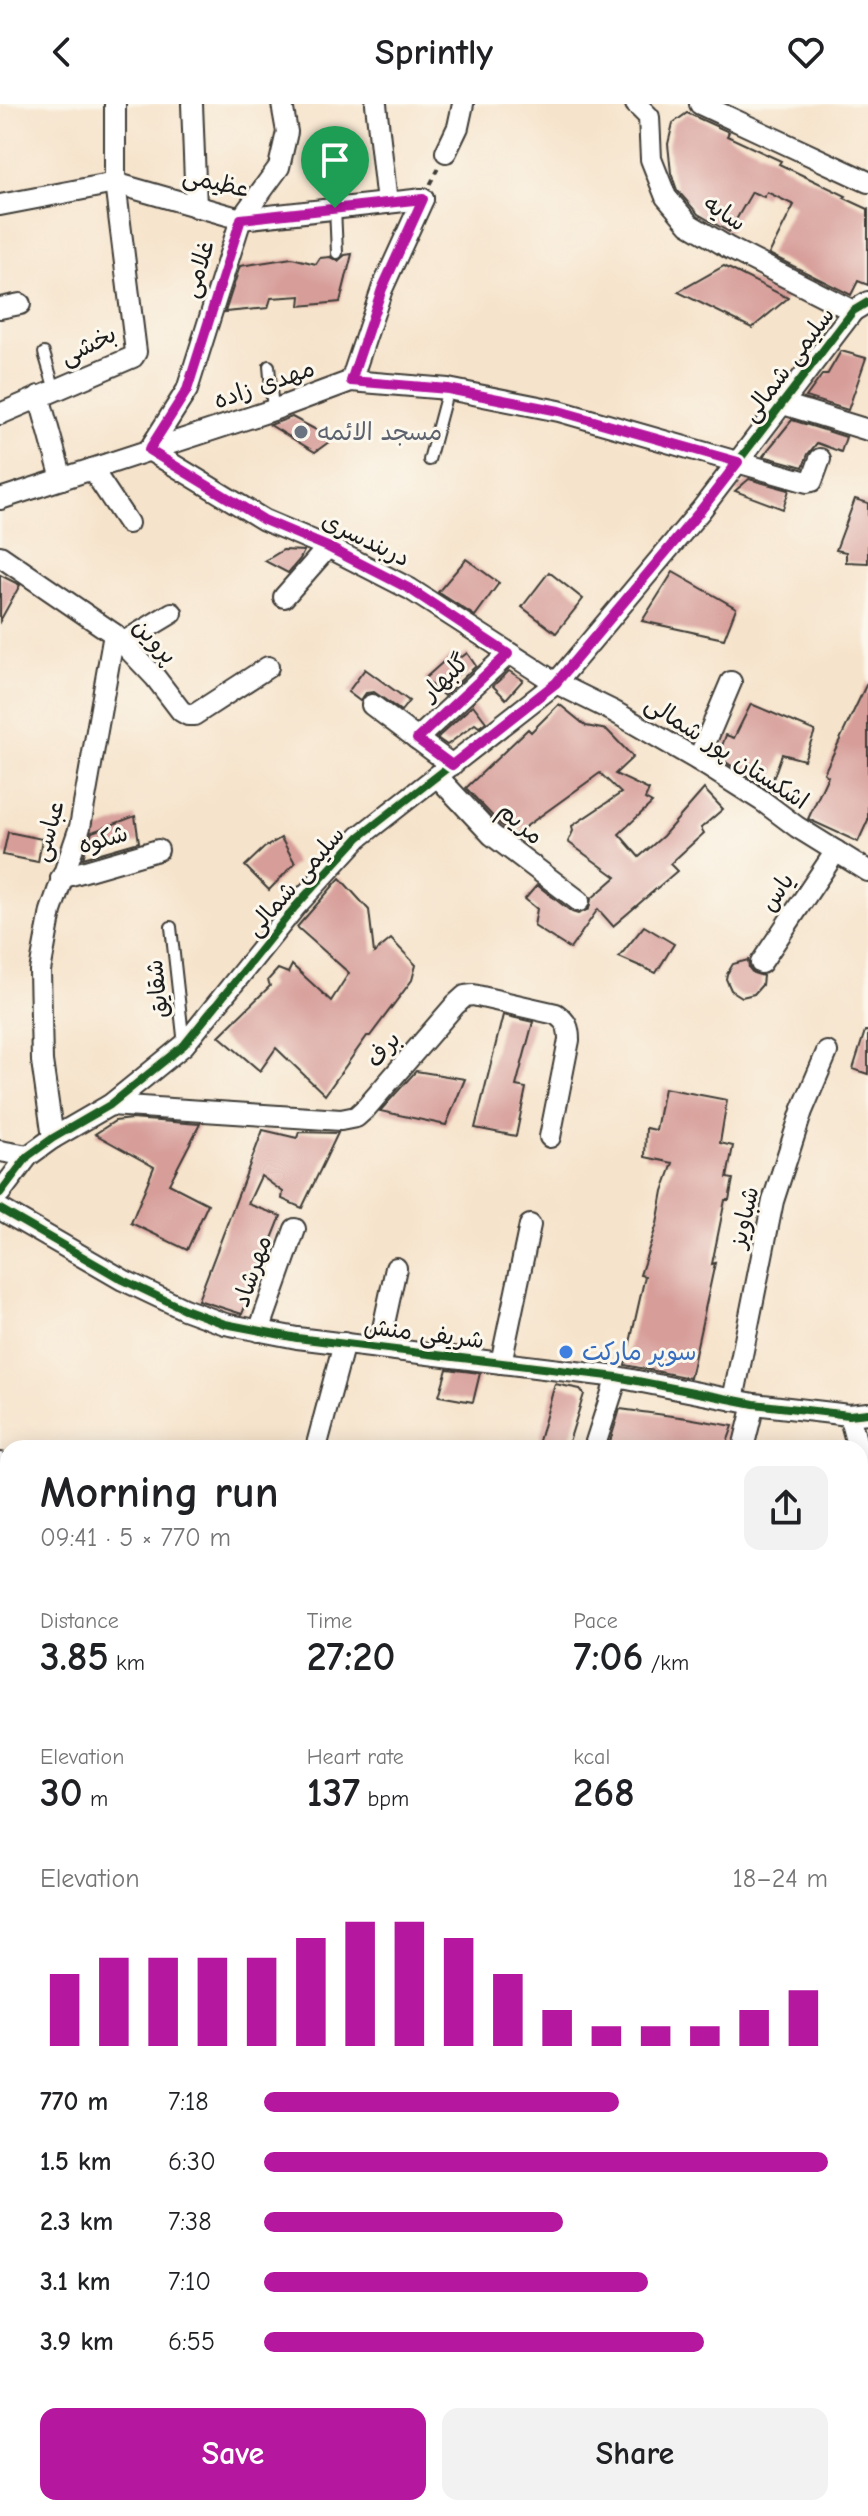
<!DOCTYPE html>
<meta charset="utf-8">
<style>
:root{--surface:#fff;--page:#f2f2f2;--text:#202124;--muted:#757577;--accent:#b5179e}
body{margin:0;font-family:"Comic Neue","Playpen Sans Arabic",sans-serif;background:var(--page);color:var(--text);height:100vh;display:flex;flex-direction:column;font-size:30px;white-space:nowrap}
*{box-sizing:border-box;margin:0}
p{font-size:26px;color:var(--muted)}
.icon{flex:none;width:44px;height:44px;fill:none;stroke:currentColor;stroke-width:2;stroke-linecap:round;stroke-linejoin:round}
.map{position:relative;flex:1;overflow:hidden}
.drawer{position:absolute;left:0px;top:1336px;width:868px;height:1076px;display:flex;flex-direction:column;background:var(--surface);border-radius:24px 24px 0 0;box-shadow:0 4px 20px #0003}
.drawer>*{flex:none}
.pin{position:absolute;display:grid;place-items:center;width:68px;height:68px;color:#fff;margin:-82px -34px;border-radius:50% 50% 50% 0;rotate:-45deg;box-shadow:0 0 8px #0007}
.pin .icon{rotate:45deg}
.round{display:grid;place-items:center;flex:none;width:84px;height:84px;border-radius:16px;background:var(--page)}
.summary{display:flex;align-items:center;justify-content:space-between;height:136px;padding:0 40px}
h1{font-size:44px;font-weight:700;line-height:60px}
.figures{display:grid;grid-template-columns:repeat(3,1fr);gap:12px;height:136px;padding:8px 40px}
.figures div{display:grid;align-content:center}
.figures b{font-size:40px;font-weight:700}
.figures small{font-size:22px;font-weight:400}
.figures p{font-size:22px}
.chart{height:224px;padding:16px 40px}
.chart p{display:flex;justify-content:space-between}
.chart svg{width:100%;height:144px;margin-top:8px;stroke:var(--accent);stroke-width:6}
.action{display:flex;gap:16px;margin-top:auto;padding:16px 40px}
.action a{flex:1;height:92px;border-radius:16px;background:var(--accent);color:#fff;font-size:32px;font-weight:700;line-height:92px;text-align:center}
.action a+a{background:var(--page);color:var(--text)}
ul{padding:0 40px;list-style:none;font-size:26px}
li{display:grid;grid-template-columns:128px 96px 1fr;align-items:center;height:60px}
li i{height:20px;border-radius:10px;background:var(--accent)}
header{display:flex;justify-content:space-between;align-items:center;height:104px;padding:0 40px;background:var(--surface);font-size:36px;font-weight:700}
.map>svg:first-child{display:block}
.building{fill:#d79d99}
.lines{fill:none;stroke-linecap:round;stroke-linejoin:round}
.lane-casing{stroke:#3d3a36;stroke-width:14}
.street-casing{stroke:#3d3a36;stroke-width:24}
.secondary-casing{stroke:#3d3a36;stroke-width:32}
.path{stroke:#3d3a36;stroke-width:3;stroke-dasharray:6 6;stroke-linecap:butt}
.lane{stroke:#fff;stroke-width:10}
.street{stroke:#fff;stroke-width:20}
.secondary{stroke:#fff;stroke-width:28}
.cycleway-casing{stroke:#fbf7ec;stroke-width:13}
.cycleway{stroke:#1b5e20;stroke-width:8}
.route-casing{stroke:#fff;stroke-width:16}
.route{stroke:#b5179e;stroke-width:10}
.worship-dot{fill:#6b7280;stroke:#fbf7ec;stroke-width:3}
.shop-dot{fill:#3f7fe0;stroke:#fbf7ec;stroke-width:3}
.labels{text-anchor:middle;stroke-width:6;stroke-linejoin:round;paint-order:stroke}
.street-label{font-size:24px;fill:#1c1c1c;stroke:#fbf7ec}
.worship-label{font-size:24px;fill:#5b616d;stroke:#fbf7ec;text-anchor:start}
.shop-label{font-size:24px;fill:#366cbe;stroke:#fbf7ec;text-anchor:start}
</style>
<header><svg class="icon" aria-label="back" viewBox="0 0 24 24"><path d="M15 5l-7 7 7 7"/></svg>Sprintly<svg class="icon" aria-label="heart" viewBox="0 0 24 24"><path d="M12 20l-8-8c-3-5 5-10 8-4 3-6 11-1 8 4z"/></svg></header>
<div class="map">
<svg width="868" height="2412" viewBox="0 0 868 2412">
<rect width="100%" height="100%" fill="#fbf7ec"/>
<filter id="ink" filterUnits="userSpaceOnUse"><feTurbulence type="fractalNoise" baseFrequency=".0125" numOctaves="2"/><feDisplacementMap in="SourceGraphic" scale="16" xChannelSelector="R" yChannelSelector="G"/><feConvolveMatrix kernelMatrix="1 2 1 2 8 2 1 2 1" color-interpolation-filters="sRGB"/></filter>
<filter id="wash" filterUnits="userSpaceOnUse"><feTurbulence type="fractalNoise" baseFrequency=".006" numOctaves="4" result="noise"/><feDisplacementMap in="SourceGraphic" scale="32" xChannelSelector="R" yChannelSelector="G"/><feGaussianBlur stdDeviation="1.8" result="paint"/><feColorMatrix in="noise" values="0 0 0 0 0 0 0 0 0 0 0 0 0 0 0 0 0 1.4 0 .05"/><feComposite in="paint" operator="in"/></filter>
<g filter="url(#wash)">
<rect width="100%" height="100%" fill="#f6e3cb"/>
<g id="blocks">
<!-- building -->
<g class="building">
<polygon points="687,9 729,28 727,32 781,57 779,60 846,92 844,94 868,105 868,181 858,177 851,191 769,150 794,101 767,88 764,93 752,88 729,128 698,110 677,86 671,69 668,40 673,19"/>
<polygon points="352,150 340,198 300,202 301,192 271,194 268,204 225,208 240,162 292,154 316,160 320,154 330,153 338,157 345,151"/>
<polygon points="724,162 788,194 752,224 678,188"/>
<polygon points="841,247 866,254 848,306 806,293 822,271 827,271"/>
<polygon points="292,313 333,335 315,348 270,321"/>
<polygon points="792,316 846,333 841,348 817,339 808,350 803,363 763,352"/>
<polygon points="749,375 789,386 783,405 735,387"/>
<polygon points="855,395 868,399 868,459 846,458 846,448 836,446"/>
<polygon points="283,446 304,447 300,455 288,469 265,457"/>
<polygon points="466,455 499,479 475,512 438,488"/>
<polygon points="549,468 583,495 556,529 522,503"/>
<polygon points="673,468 736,504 724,535 642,517"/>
<polygon points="0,471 20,481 0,517"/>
<polygon points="467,549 476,562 444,592 424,575 452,550 462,553"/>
<polygon points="365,565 409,597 401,607 374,588 366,589 360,597 348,588"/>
<polygon points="509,567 523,576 506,595 493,582"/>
<polygon points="868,577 868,716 858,738 808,715 828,672 824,669"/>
<polygon points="559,600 586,622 607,626 633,653 615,670 649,686 645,695 652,699 619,730 639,753 663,732 704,685 723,705 701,724 704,729 670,760 677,767 613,822 598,805 570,845 534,822 537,805 525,795 537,781 572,808 578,810 589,805 591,795 616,773 568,738 573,727 572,722 621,689 600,669 514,731 501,721 466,684 528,625 531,628"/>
<polygon points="751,600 815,627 804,656 782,650 769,686 718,653 726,631 734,634"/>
<polygon points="473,601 486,618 479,623 475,620 447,641 437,634"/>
<polygon points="135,712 139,738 83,754 92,728"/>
<polygon points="8,728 42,735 38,758 3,751"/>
<polygon points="281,734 295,759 269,786 245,762 264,744"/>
<polygon points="340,774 369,806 374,849 391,835 416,861 412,876 370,932 367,932 325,991 276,944 260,967 219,932 270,882 268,876 278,865 288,869 292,861 331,897 349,869 297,823"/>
<polygon points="644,822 674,840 656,869 619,853"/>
<polygon points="748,856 749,864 753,869 763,872 762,881 754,890 742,893 731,886 726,875 727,870 733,860"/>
<polygon points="503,911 533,918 516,982 526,984 516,1032 475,1024"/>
<polygon points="865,927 868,927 868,970 853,965"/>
<polygon points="416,967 465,975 446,1021 380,1007"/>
<polygon points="664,984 727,996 720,1039 733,1042 727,1074 733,1075 729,1096 725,1096 712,1160 715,1159 690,1274 625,1261 645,1172 640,1171 657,1120 663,1087 673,1059 645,1053 646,1024 656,1026"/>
<polygon points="131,1015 200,1020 169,1080 208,1100 187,1146 131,1119 154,1063 95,1030 115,1017"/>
<polygon points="263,1026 297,1034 299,1028 338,1029 302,1104 282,1095 283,1088 261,1072 248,1100 281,1112 242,1210 198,1196"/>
<polygon points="447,1265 480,1269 473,1298 439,1292"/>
<polygon points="555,1280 580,1285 584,1290 567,1344 537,1344"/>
<polygon points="620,1305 687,1314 733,1322 725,1344 608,1344"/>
</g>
</g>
</g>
<g filter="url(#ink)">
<use href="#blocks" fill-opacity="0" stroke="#3d3a36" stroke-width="2"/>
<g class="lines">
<defs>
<g id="lane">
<polyline points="335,104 337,149"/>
<polyline points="44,249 55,286"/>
<polyline points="269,262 273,306"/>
<polyline points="429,356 448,285"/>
<polyline points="171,823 184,941"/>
</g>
<g id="street">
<polyline points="192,0 196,103"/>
<polyline points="376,0 387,99"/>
<polyline points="636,0 649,13 651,55 666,93 689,120 729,144 853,207"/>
<polyline points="700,0 868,78"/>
<polyline points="446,48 458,23 463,0"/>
<polyline points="0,101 115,79 241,115 423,95"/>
<polyline points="0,204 20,200"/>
<polyline points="351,277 382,185 423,95"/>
<polyline points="39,292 62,375"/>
<polyline points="783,300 868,326"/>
<polyline points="0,310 133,253 136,248 115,79 115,0"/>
<polyline points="149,346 264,416 328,443 410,485 556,579 613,607 698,656 761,696 797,723 868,767"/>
<polyline points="149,346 187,286 241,115 279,63 287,28 282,0"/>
<polyline points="92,365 128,419"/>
<polyline points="0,395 273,306 351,277 448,285 559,307 807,378 812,377 820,355"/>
<polyline points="0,452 114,530 155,573 181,607 188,611 194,611 268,563"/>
<polyline points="284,493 328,443"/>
<polyline points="122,539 172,509"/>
<polyline points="372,601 452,661"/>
<polyline points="417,635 508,550"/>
<polyline points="698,656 731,578"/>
<polyline points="437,672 492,731 579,797"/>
<polyline points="61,774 158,746"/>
<polyline points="761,859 836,747"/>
<path d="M110,1001L341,1016L356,1013L366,1004L455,901L465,892L473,891L556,910C567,918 569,924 569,936L550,1033"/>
<polyline points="53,1034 42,957 40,867 51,807 80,723 114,530"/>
<polyline points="0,1047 28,1052"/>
<polyline points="0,1089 28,1052 53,1034 110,1001 184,941 295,803 359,733 556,579 701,406 853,207 868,198"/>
<polyline points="0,1105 123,1176 184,1205 225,1220 297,1234 617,1273 754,1300 849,1311 868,1309"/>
<polyline points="259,1227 295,1125"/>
<polyline points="379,1243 396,1164"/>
<polyline points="501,1259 530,1121"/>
<polyline points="733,1296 773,1097 802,1007 827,948"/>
<polyline points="849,1311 858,1344"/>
<polyline points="316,1344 344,1239"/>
<polyline points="594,1344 617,1273"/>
<polyline points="743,1344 754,1300"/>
<polyline points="860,1352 868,1381"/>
<polyline points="0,1359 8,1362"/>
<polyline points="860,1730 868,1726"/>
<polyline points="0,1913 8,1928"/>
<polyline points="0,1969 8,1962"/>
<polyline points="0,2071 8,2073"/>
<polyline points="860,2094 868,2095"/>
<polyline points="860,2161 868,2160"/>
<polyline points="0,2240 8,2240"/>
<polyline points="0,2355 8,2382"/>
<polyline points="860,2367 868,2362"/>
<polyline points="15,2404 17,2412"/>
<polyline points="193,2404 195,2412"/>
<polyline points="276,2404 280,2412"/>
</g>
<g id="secondary">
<polyline points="0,1771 8,1776"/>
<polyline points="798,2404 806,2412"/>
</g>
</defs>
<!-- lane casing -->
<use href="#lane" class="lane-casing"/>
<!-- street casing -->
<use href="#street" class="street-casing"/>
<!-- secondary casing -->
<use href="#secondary" class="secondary-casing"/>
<!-- path -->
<polyline class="path" points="430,80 438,65"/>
<!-- lane -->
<use href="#lane" class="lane"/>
<!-- street -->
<use href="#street" class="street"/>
<!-- secondary -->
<use href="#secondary" class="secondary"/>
<defs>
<g id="cycleway">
<polyline points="0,1089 28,1052 53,1034 110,1001 184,941 295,803 359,733 556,579 701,406 853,207 868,198"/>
<polyline points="0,1105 123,1176 184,1205 225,1220 297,1234 617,1273 754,1300 849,1311 868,1309"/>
</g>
</defs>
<!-- cycleway casing -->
<use href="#cycleway" class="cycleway-casing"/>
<!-- cycleway -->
<use href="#cycleway" class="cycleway"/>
</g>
</g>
<g class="lines" filter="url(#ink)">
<defs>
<polygon id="route" points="423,95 382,185 351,277 448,285 559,307 738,358 701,406 556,579 452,661 417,635 508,550 410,485 328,443 264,416 149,346 187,286 241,115"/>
</defs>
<!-- route casing -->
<use href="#route" class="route-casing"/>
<!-- route -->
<use href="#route" class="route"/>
</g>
<!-- markers -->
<circle class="worship-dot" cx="301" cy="328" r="8"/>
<circle class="shop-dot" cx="566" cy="1248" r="8"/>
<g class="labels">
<!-- street labels -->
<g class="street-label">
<text transform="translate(216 78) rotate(13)" y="8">عظیمی</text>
<text transform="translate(725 109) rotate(33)" y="8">سایه</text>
<text transform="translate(198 165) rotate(-73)" y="8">غلامی</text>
<text transform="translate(88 241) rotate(-26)" y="8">بخشی</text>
<text transform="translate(788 260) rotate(-53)" y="8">سلیمی شمالی</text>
<text transform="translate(264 280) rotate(-19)" y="8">مهدی زاده</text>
<text transform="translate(366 435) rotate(26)" y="8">دربندسری</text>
<text transform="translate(155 537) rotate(47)" y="8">پروین</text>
<text transform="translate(445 573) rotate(-43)" y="8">گلبهار</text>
<text transform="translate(727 648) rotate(33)" y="8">اشکستان پور شمالی</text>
<text transform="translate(521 719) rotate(41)" y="8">مریم</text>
<text transform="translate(48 727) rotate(-74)" y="8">عباسی</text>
<text transform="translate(103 735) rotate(-16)" y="8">شکوه</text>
<text transform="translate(295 777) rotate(-49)" y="8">سلیمی شمالی</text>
<text transform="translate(777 788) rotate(-56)" y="8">یاس</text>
<text transform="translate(157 885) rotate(-96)" y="8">شقایق</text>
<text transform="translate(383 945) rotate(-49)" y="8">برف</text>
<text transform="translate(744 1113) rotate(-77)" y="8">شباویز</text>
<text transform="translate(252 1167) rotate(-71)" y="8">مهرشاد</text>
<text transform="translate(424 1229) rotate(7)" y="8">شریفی منش</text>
</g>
<!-- worship labels -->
<g class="worship-label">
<text x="317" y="336">مسجد الائمه</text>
</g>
<!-- shop labels -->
<g class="shop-label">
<text x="582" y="1256">سوپر مارکت</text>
</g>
</g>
</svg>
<div class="pin" style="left:335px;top:104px;background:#1e9e55"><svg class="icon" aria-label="arrive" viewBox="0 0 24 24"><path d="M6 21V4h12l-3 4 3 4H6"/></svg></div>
<section class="drawer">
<div class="summary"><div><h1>Morning run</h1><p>09:41 · 5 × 770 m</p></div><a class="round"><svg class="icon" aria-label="share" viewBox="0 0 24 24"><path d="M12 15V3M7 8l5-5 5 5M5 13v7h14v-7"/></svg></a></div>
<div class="figures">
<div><p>Distance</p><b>3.85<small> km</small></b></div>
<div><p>Time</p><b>27:20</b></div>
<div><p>Pace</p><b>7:06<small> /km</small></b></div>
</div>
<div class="figures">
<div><p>Elevation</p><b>30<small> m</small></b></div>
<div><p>Heart rate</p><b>137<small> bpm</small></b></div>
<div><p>kcal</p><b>268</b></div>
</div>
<div class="chart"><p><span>Elevation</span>18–24 m</p>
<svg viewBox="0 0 160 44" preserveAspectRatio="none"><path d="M5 44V22M15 44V17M25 44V17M35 44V17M45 44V17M55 44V11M65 44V6M75 44V6M85 44V11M95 44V22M105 44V33M115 44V38M125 44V38M135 44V38M145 44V33M155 44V27"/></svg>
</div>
<ul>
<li><b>770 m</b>7:18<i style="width:63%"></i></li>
<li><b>1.5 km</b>6:30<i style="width:100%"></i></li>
<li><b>2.3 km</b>7:38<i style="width:53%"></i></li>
<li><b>3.1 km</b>7:10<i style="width:68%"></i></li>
<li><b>3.9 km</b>6:55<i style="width:78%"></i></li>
</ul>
<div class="action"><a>Save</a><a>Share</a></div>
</section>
</div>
